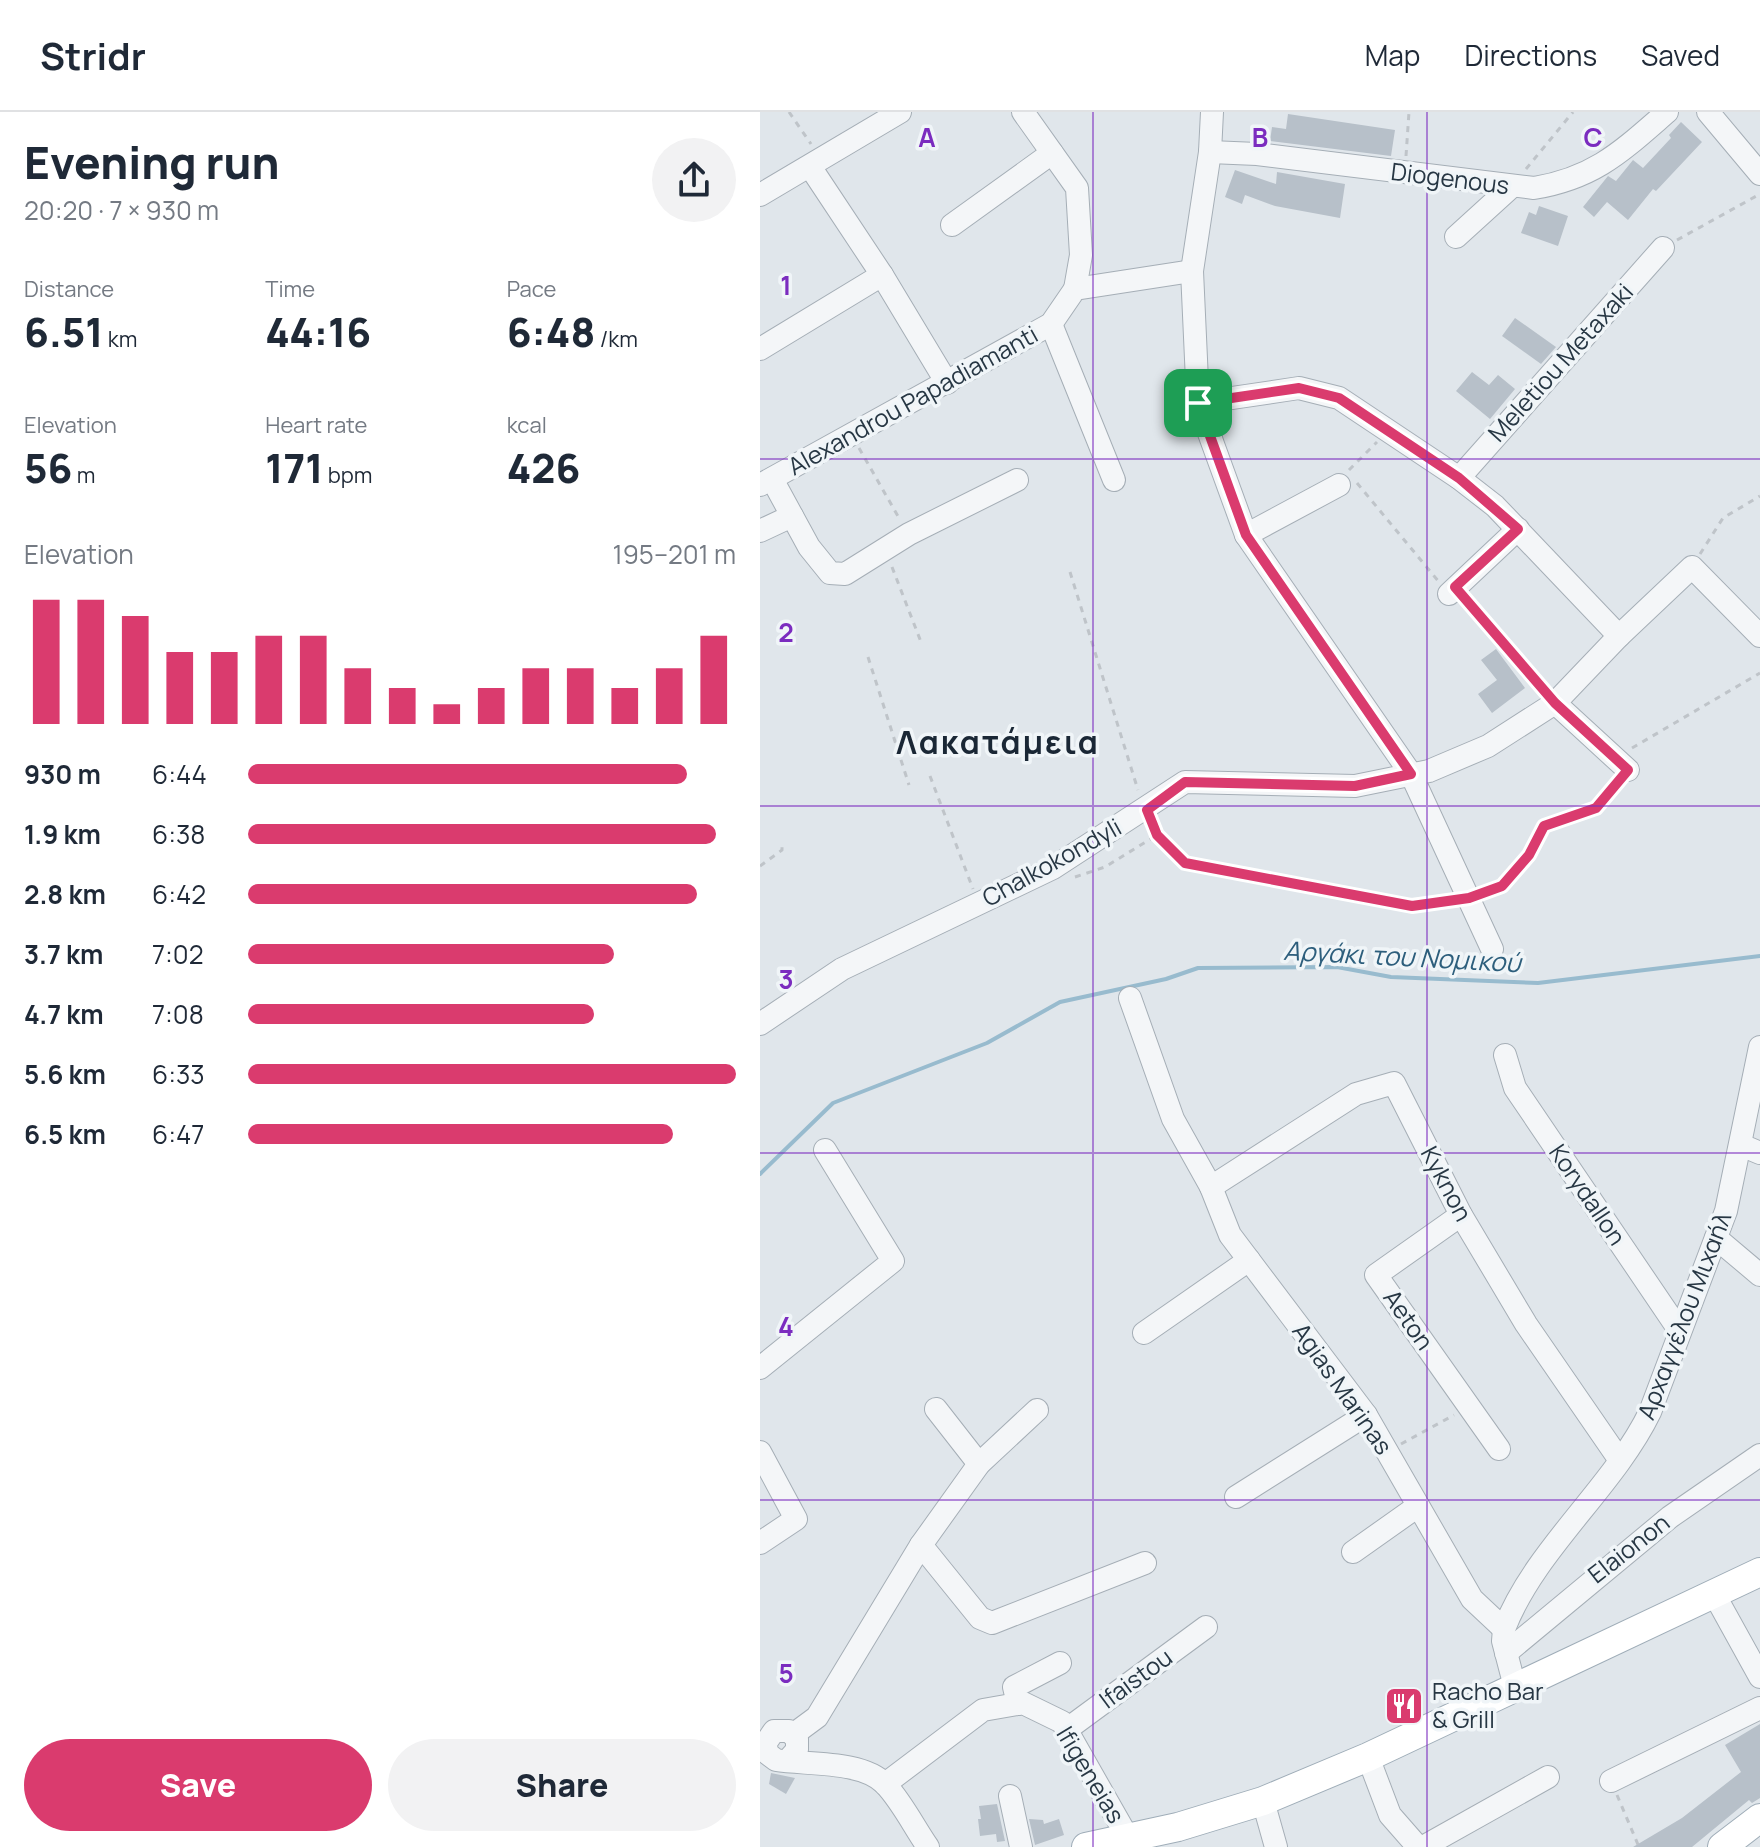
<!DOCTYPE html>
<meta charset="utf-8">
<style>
:root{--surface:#fff;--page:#f2f2f3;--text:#1f2937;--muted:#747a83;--line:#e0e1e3;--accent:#da3b6e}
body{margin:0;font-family:Manrope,sans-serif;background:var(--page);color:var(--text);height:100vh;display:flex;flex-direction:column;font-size:30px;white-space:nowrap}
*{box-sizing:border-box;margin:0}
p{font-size:26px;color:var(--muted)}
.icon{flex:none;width:44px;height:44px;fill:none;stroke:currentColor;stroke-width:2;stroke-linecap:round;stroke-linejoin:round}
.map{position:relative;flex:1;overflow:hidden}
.drawer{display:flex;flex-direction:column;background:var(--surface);width:760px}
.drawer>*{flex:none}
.pin{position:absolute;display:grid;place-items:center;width:68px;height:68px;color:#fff;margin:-34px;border-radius:16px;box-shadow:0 4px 12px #0006}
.round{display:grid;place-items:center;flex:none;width:84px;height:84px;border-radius:42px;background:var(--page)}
.headline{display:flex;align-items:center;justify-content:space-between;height:136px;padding:0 24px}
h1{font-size:44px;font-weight:800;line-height:60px}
.metrics{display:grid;grid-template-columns:repeat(3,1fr);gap:12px;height:136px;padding:8px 24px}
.metrics div{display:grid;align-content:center}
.metrics b{font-size:40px;font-weight:800}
.metrics small{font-size:22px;font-weight:400}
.metrics p{font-size:22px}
.chart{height:224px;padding:16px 24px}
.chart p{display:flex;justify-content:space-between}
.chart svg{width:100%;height:144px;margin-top:8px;stroke:var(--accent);stroke-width:6}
.action{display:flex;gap:16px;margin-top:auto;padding:16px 24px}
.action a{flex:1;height:92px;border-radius:48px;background:var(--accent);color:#fff;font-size:32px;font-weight:800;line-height:92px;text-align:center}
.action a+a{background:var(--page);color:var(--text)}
ul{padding:0 24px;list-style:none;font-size:26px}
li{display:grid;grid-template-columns:128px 96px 1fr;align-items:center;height:60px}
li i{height:20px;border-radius:10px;background:var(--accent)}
header{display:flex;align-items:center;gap:48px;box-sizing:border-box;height:112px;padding:0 40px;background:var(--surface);border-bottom:2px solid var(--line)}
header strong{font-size:38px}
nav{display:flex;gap:44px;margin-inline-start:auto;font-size:28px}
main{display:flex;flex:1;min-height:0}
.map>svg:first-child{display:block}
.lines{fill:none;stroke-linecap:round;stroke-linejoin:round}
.stream{stroke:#98bbce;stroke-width:4}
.building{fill:#b7c0c9}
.minor-casing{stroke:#a5aeb6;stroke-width:24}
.major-casing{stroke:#9fadb8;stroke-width:30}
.path{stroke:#bfc4c9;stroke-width:3;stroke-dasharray:6 6;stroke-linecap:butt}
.minor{stroke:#f4f6f8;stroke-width:22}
.major{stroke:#fff;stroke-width:28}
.route-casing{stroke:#fff;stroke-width:16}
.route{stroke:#da3b6e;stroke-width:10}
.grid{fill:none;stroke:#7b2cbf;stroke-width:2;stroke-opacity:0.55}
.labels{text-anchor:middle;stroke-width:7;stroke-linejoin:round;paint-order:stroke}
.street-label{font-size:24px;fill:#273744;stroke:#f0f5f8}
.poi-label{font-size:24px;fill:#273744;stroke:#f0f5f8;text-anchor:start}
.water-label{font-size:26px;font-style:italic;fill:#2d5e7c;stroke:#f0f5f8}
.district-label{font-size:32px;font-weight:bold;letter-spacing:2px;fill:#1a2735;stroke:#f0f5f8}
.grid-label{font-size:26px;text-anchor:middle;font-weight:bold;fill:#7b2cbf;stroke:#f0f5f8;stroke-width:7;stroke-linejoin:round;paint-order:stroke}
</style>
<header>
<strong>Stridr</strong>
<nav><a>Map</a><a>Directions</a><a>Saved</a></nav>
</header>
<main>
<section class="drawer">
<div class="headline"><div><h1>Evening run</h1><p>20:20 · 7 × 930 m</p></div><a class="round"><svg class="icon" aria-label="share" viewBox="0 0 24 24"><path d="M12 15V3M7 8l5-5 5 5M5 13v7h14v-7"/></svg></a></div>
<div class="metrics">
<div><p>Distance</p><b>6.51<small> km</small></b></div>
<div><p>Time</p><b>44:16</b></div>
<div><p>Pace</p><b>6:48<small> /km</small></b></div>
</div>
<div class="metrics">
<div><p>Elevation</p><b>56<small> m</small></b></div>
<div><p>Heart rate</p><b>171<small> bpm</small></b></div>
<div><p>kcal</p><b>426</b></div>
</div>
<div class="chart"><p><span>Elevation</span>195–201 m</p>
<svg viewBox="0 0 160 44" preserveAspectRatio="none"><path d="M5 44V6M15 44V6M25 44V11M35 44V22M45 44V22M55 44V17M65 44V17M75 44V27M85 44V33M95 44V38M105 44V33M115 44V27M125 44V27M135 44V33M145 44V27M155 44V17"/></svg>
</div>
<ul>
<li><b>930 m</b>6:44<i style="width:90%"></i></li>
<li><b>1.9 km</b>6:38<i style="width:96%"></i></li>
<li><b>2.8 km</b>6:42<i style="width:92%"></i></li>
<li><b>3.7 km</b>7:02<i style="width:75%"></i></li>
<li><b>4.7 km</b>7:08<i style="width:71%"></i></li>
<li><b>5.6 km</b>6:33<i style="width:100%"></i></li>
<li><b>6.5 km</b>6:47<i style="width:87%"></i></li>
</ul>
<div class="action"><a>Save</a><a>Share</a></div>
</section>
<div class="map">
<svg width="1000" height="1735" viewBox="0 0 1000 1735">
<rect width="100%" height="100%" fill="#e0e6eb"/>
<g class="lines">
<!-- stream -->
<polyline class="stream" points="0,1062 73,991 227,931 300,890 406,867 438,856 577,855 631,865 778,871 1000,844"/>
</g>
<!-- building -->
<g class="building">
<polygon points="528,2 635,18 631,44 510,29 512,15 526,17"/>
<polygon points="921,10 942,30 896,79 893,77 868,108 847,90 834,105 823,95 848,64 856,69 873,48 883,56 911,26 909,23"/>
<polygon points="475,58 516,72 517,60 585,72 580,106 515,94 485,83 482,92 465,85"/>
<polygon points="779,94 808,104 798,134 761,121 769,100 776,103"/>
<polygon points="755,206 796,235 781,252 742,224"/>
<polygon points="712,260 729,273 738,263 755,277 730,307 696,279"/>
<polygon points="736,537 765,576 732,601 718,582 737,568 721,548"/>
<polygon points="1000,1612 1000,1686 992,1691 989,1688 932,1735 873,1735 922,1706 981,1660 965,1633"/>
<polygon points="11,1661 35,1666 26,1682 9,1672"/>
<polygon points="237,1692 245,1729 237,1730 236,1722 220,1724 218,1707 221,1707 219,1694"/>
<polygon points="269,1707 283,1708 284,1712 299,1707 304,1723 275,1733"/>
</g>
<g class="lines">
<defs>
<g id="minor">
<polyline points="263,0 317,76 321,143 315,177"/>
<polyline points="452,0 450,40 432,159 438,291 486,423 651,662 732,837"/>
<polyline points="948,0 1000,62"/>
<path d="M450,40L497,42L774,76C835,66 862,39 907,0"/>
<polyline points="0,83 140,0"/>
<polyline points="192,113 292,41"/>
<polyline points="696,125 751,75"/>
<polyline points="122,163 187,271"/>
<polyline points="291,212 354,368"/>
<polyline points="0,237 122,163 51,56"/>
<polyline points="438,291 539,276 579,286 699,366 735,394 859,524"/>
<polyline points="699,366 903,136"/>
<polyline points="12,367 49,435 70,461 85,462 149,422 257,368"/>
<polyline points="0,373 291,212 315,177 432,159"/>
<polyline points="0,419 32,404"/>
<polyline points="486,423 579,373"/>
<polyline points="689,482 758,417"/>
<polyline points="795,591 868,658"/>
<polyline points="370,886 413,1007 451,1075 470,1123 606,1303 712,1487 744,1517"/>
<polyline points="0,912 82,857 293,756 425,670 595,674 669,659 728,634 795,591 859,524 932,455 1000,524"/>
<polyline points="745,943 755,976 919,1218"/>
<polyline points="981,1033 1000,1041"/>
<polyline points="451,1075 596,982 634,971 701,1103 766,1212 859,1347"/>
<polyline points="701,1103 616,1163 739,1337"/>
<polyline points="956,1126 1000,1163"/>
<polyline points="384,1221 489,1148"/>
<polyline points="0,1256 133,1149 65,1038"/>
<polyline points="176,1297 219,1352"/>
<polyline points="0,1340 36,1407 0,1431"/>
<polyline points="476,1385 606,1303"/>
<polyline points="161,1433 220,1506 232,1511 385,1451"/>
<polyline points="593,1440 658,1394"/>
<polyline points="953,1480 1000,1565"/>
<polyline points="746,1541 910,1405 1000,1343"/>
<path d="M755,1575L743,1529L744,1517C775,1437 853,1376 890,1300L966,1099L1000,935"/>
<polyline points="258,1592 254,1575 300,1551"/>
<polyline points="306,1618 446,1515"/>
<polyline points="34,1622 57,1605 161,1433 219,1352 277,1298"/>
<polyline points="608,1645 630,1703 658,1735"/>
<path d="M28,1648L37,1638V1627L29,1619H14L5,1632L8,1642L16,1648C46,1653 102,1648 125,1672C142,1690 154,1715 168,1735"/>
<polyline points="851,1669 1000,1596"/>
<polyline points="125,1672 223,1598 263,1591 302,1610 368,1726"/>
<polyline points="250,1684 261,1735"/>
<polyline points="503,1689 516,1735"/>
<polyline points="663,1735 788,1665"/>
</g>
<g id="major">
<polyline points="326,1735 418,1715 503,1689 608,1645 1000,1460"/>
<polyline points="962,1735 1000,1706"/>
</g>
</defs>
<!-- minor casing -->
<use href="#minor" class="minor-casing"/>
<!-- major casing -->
<use href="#major" class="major-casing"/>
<!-- path -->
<g class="path">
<polyline points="29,0 51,32"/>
<polyline points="646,44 649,0"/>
<polyline points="766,57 813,0"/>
<polyline points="917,128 1000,82"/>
<polyline points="99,336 139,406"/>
<polyline points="589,358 617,330"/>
<polyline points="597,371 679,470"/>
<polyline points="940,442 963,406 1000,384"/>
<polyline points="132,455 161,530"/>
<polyline points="310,460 378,678"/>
<polyline points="707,488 785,579"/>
<polyline points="108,545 149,673"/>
<polyline points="872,636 1000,561"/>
<polyline points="170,664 213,777"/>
<polyline points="392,711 397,723 425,751 652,794 692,788"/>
<polyline points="0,754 22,738 22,730"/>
<polyline points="315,765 345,755 397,723"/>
<path d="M726,779C755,769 771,740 784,714L836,696L856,672"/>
<polyline points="641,1332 694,1303"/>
<polyline points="857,1683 879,1735"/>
</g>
<!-- minor -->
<use href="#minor" class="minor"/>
<!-- major -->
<use href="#major" class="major"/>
</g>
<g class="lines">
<defs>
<polygon id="route" points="539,276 579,286 699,366 758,417 695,475 795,591 868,658 836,696 784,714 769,743 742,774 709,786 652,794 425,751 397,723 387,698 425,670 595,674 651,662 486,423 438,291"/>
</defs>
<!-- route casing -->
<use href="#route" class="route-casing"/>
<!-- route -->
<use href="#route" class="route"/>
</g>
<!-- grid -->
<path class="grid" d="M333,0V1735M667,0V1735M0,347H1000M0,694H1000M0,1041H1000M0,1388H1000"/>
<!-- icons -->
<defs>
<symbol id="restaurant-square" viewBox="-11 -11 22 22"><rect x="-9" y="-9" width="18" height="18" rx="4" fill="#da3b6e" stroke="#f0f5f8"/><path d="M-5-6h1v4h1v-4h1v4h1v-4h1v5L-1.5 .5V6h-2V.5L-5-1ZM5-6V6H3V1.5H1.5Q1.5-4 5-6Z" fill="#fff"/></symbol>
</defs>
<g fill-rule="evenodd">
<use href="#restaurant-square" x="622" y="1572" width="44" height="44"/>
</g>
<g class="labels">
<!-- street labels -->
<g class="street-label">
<text transform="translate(690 67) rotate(7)" y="8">Diogenous</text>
<text transform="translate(801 251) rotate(-48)" y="8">Meletiou Metaxaki</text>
<text transform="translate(153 289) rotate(-29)" y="8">Alexandrou Papadiamanti</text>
<text transform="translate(292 751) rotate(-29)" y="8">Chalkokondyli</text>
<text transform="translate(686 1072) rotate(62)" y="8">Kyknon</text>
<text transform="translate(827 1083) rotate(56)" y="8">Korydallon</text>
<text transform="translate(925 1204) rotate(-69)" y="8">Αρχαγγέλου Μιχαήλ</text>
<text transform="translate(648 1208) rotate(55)" y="8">Aeton</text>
<text transform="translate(582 1277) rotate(55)" y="8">Agias Marinas</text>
<text transform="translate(869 1437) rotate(-38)" y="8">Elaionon</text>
<text transform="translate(376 1567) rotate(-36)" y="8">Ifaistou</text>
<text transform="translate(330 1663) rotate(59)" y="8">Ifigeneias</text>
</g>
<!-- poi labels -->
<g class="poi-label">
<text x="672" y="1588">Racho Bar<tspan x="672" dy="28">&amp; Grill</tspan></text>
</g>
<!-- water labels -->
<g class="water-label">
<text transform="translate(642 845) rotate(3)" y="9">Αργάκι του Νομικού</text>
</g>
<!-- district labels -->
<g class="district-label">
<text x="238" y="642">Λακατάμεια</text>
</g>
</g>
<g class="grid-label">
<text x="167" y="35">A</text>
<text x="500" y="35">B</text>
<text x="833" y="35">C</text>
<text x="26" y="183">1</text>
<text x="26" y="530">2</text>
<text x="26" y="877">3</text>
<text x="26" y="1224">4</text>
<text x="26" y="1571">5</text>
</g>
</svg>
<div class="pin" style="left:438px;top:291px;background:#1e9e55"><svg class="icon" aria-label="arrive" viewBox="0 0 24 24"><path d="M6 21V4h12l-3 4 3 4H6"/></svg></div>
</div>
</main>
